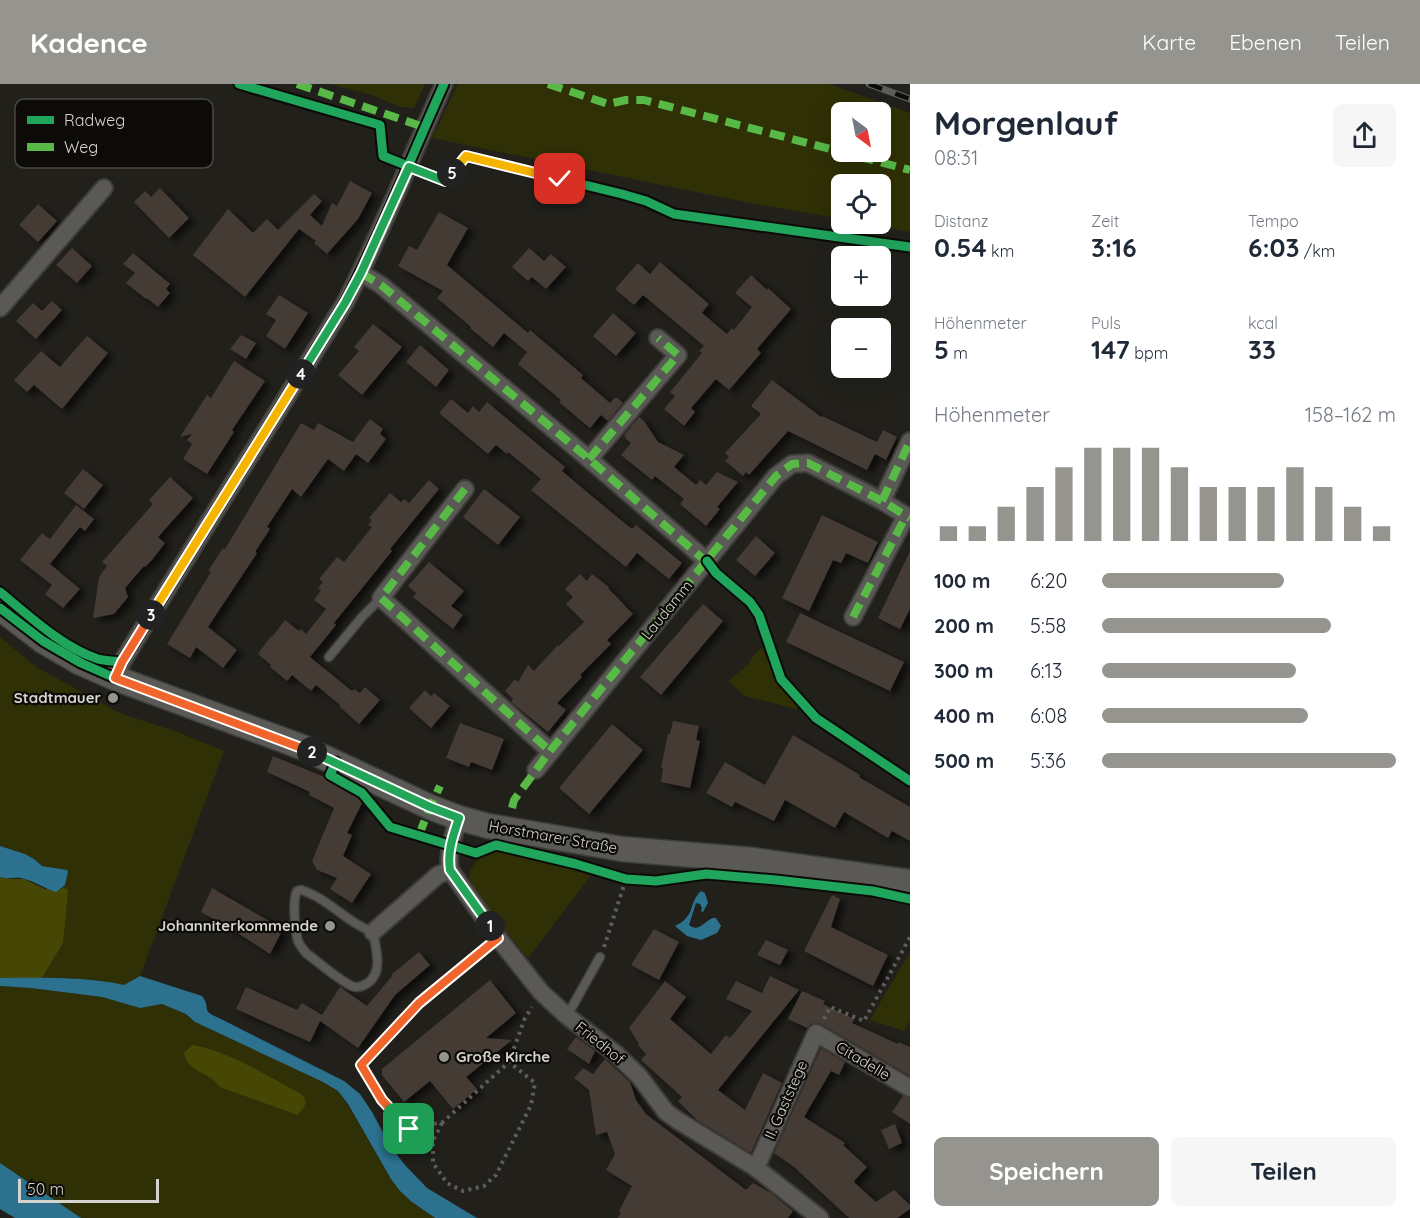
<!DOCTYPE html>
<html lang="de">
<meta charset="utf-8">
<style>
:root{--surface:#fff;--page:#f6f6f7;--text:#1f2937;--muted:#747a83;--accent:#96948f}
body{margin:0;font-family:Quicksand,sans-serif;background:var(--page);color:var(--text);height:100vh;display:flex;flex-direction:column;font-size:22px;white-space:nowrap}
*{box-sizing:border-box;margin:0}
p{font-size:20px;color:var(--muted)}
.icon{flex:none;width:33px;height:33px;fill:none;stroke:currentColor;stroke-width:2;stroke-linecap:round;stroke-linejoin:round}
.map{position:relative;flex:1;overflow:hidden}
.drawer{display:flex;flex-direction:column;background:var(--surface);width:510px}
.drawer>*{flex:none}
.needle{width:39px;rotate:148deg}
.controls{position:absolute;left:831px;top:18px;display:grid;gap:12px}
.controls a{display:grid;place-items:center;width:60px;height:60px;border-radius:9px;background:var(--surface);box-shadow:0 6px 24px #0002;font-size:30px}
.scale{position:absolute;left:18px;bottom:15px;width:141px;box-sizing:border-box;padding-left:6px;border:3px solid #d5d3cd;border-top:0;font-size:16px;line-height:21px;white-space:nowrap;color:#d5d3cd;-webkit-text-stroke:4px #0c0b07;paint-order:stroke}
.pin{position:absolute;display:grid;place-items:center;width:51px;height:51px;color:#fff;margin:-26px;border-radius:12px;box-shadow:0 3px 9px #0006}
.km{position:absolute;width:30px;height:30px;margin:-15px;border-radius:50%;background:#222;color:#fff;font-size:16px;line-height:30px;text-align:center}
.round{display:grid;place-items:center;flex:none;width:63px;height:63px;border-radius:9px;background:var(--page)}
.summary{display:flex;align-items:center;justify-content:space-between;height:102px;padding:0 24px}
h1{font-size:33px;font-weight:700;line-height:45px}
.metrics{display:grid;grid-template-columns:repeat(3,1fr);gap:9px;height:102px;padding:6px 24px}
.metrics div{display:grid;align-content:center}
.metrics b{font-size:26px;font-weight:700}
.metrics small{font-size:16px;font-weight:400}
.metrics p{font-size:16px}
.chart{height:168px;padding:12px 24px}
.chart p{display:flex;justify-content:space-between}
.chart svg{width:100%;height:108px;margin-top:6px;stroke:var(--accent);stroke-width:6}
.button{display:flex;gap:12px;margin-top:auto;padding:12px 24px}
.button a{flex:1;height:69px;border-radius:9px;background:var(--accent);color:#fff;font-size:24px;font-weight:700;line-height:69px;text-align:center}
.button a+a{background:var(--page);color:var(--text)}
ul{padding:0 24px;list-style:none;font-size:20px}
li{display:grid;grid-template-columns:96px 72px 1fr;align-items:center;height:45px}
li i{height:15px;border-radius:8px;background:var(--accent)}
header{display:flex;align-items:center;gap:36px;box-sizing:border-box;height:84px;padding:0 30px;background:var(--accent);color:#fff}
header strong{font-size:28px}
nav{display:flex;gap:33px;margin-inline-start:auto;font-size:21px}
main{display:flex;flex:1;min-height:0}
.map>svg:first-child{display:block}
.green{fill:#303006;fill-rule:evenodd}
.forest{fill:#474705}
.water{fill:#2c728e}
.building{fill:#443a36;filter:url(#shadow)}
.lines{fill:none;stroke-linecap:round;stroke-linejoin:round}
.service-casing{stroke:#3e3d3a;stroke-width:11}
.minor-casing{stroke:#3e3d3a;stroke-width:20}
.secondary-casing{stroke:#3e3d3a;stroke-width:27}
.path{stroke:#5e5d5a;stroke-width:4;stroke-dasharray:3 4.5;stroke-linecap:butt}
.service{stroke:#5a5955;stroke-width:8}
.minor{stroke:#5a5955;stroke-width:16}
.secondary{stroke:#5a5955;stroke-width:24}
.rail-casing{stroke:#5e5d5a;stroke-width:7}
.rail{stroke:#0c0b07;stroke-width:4.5;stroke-dasharray:14;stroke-linecap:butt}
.quiet{stroke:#58b947;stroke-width:8;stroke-dasharray:15 8;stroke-linecap:butt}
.cycleway-casing{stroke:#0c0b07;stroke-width:13}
.cycleway{stroke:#20a55d;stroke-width:9}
.split-1-casing{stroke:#fff;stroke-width:12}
.split-2-casing{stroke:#fff;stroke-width:12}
.split-3-casing{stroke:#fff;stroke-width:12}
.split-4-casing{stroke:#fff;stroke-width:12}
.split-5-casing{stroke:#fff;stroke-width:12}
.split-6-casing{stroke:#fff;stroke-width:12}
.split-1{stroke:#f0652b;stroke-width:8}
.split-2{stroke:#22a559;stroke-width:8}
.split-3{stroke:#f0652b;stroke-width:8}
.split-4{stroke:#f5b400;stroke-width:8}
.split-5{stroke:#22a559;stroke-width:8}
.split-6{stroke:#f5b400;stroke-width:8}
.poi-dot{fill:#96948f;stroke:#0c0b07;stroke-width:2}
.labels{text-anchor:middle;stroke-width:4.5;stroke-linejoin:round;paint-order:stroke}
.street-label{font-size:15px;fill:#d5d3cd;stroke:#0c0b07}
.poi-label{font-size:15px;font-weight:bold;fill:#d5d3cd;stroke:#0c0b07;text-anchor:end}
.key{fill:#0c0b07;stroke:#484742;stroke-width:1.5}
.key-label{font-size:16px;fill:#d5d3cd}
</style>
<header>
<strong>Kadence</strong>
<nav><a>Karte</a><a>Ebenen</a><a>Teilen</a></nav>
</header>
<main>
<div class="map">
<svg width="910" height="1134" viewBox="0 0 910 1134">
<defs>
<filter id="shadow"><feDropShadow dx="6" dy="4" stdDeviation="3" flood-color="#0009"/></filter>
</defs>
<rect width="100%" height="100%" fill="#21201b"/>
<!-- green -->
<g class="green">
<polygon points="330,0 425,0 414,24 400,23 372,11"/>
<path d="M458,0H829L910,29V148L865,140H880V100H842L841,135L750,119L432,54ZM842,28H880V68H842Z"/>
<path d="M0,553L36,583L122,630L178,648L224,667L140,892L124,901C98,895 69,893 42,894L63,859V803L65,801L68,788L66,786L42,782L34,775L25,770L0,762Z"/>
<path d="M762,563C771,585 782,605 798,623L796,625L745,612L728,597L748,581L753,572Z"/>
<path d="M498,768L593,789L528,874L471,805C465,783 477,772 498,768Z"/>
<polygon points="910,868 910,936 904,947 870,936"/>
<polygon points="0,902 31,904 102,913 140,924 162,920 186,930 195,938 323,998 338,1007 349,1023 388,1090 400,1107 417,1122 435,1134 81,1134 0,1079"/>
</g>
<!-- forest -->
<g class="forest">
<polygon points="0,793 10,795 24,795 45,805 61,805 63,803 68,806 63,859 42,894 0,894"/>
<path d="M192,961C225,965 271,994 301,1010C310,1018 304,1024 297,1031L220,1003C210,987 188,990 184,969Z"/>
</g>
<!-- water -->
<g class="water">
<path d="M0,762L25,770L34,775L42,782L67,786L68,788L65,801L56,808C45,805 35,797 24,795C16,792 10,796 0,793Z"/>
<path d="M701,807L705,809L708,819L703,828L701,827L702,824L700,820L696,819L689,841C699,849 704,837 713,834H716L721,842L717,849L701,856L687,852L675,842C697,831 687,821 701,807Z"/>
<path d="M140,892L202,912C212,924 199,926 219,934L344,997L360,1010L372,1028L391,1063L405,1081L427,1104L477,1134H435L412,1118L400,1107L391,1095L348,1020L338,1007L323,998L195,938L186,930L162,920L140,924L102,913L31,904L0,902V894C41,894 83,892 124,901Z"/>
<polygon points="0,1079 81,1134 15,1134 0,1125"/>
</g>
<!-- building -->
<g class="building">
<polygon points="350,97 372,109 358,135 327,170 314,159 316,157 299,145 245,213 193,171 228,125 253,149 267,135 278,146 314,110 322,117 310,131 322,142 332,119 337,122"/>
<polygon points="160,104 189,134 169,154 134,118 145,107 151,113"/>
<polygon points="38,120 57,137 38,158 19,141"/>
<polygon points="439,128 468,144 447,181 528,249 530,246 583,291 581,294 610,319 616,313 623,319 608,337 601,331 590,344 559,318 561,316 518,280 527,268 504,249 493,263 470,244 471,243 437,214 443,207 398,182 409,162 417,166"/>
<polygon points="72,164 92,182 77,199 56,181"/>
<polygon points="529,164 544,177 551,170 566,183 546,205 532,193 528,197 512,183"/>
<polygon points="133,169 170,200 166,205 170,209 158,223 147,214 146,215 126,199 135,189 123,180"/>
<polygon points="660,178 709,220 702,229 727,250 732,244 734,246 752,223 735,209 751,191 767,206 768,204 791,225 757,265 761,269 729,306 716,295 691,324 695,328 684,342 664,325 675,312 670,308 702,269 699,267 704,262 643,211 634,221 615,205 638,179 650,190"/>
<polygon points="279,211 308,229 285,265 266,252 276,236 266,230"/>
<polygon points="52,217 62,226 36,255 16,237 33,219 42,227"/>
<polygon points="613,229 636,249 616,272 593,252"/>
<polygon points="373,240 402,263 362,311 338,291 359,267 354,263"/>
<polygon points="241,251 256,259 246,275 230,265"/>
<polygon points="87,252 108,269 62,325 34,301 27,308 14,296 41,267 60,283"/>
<polygon points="420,261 449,286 436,303 406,278"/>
<polygon points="234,277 265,297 232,346 234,348 207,390 183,375 192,360 187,356 192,350 180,353 207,311 211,314"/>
<polygon points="772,296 821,333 822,332 877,358 883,346 897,353 886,376 875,370 867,386 788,347 749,391 746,388 743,392 725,377 729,373 725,369 761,330 751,322"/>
<polygon points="451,315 468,329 473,322 479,328 487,318 565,383 562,387 611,428 632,445 636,441 682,479 669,495 637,469 626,483 531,406 541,395 508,368 507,370 496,361 488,370 439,329"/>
<polygon points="639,333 644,337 658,358 684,371 674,383 696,401 700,396 706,401 717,388 738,398 717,423 720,425 706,442 680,420 684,415 655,392 652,396 621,371 631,359 625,354 626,353 624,351"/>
<polygon points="370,335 383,345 380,350 386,355 368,379 356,370 344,387 328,375 301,413 292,405 267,443 270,445 255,468 257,469 208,543 237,566 223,584 196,563 190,574 167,560 211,488 208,487 223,464 225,465 301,339 314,346 318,339 353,358"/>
<polygon points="83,385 103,401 84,425 64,409"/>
<polygon points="170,393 193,414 158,453 165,459 152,476 145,483 144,482 125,504 128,513 114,530 93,534 99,493 107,482 102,478 153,420 149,416"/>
<polygon points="429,396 439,405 390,465 392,467 334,539 336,541 310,573 352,607 354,605 360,609 365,603 380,616 359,640 339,622 340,621 316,601 311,607 292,591 287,597 270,583 271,581 258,570 271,552 272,553 285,536 299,547 301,545 306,550 326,525 314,516 321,506 318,504 323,498 319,495 337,473 344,478 372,443 368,441 372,436 369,434 390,409 401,418 404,415 409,419"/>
<polygon points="484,405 520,433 498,461 463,433"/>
<polygon points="76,421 94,435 85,447 80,443 50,480 80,505 63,524 45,510 52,501 20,476 42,449 50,455"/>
<polygon points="822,431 878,458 868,479 846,469 841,479 833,476 809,527 782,514"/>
<polygon points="756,452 775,469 755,492 736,476"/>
<polygon points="910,467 910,525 900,545 878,534"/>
<polygon points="429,478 464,507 451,522 463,531 453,545 413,513 416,509 408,502"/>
<polygon points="580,490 587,497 592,490 609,503 608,504 633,530 607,556 611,560 580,591 582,593 557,619 566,626 548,648 511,618 513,615 505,607 515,595 518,598 528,581 534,587 558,561 559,562 584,538 566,520 573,513 565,505"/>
<polygon points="703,520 723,537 661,611 640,593"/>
<polygon points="800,529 904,578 890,607 786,558"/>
<polygon points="425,606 431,612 434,609 450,622 431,644 409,624"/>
<polygon points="673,637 699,642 696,656 700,657 690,704 661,698 663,684 661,683 668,650 670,650"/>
<polygon points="460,639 504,655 492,686 471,678 469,683 446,674"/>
<polygon points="612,640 643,666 589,730 559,704"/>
<polygon points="793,651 860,691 859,693 910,723 910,757 892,747 888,754 844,728 835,744 785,716 774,737 735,718 732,723 706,709 725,678 765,701"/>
<polygon points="273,672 337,698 364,715 347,749 352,751 343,772 371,790 352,819 330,805 337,794 317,786 312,777 334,724 309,711 310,708 267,688"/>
<polygon points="212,804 283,845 270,870 236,848 201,828"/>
<polygon points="832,811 840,815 831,843 888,871 873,902 804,867"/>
<polygon points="654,845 679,858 659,896 631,881"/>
<polygon points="766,856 788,866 780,881 757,871"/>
<polygon points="419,868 430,881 395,911 358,964 320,937 310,958 236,925 246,903 297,926 302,919 322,931 340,903 367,922 392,892 391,891"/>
<polygon points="770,892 799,906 718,1006 745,1026 763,989 782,999 751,1069 697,1036 678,1017 682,1013 641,976 646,970 638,961 639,960 629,944 665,897 686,913 670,935 711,970 726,951 730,954 752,927 726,915 736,897 762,909"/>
<polygon points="490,896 516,929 486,954 512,956 466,993 477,1005 453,1025 430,997 404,1018 382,991 382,985"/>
<polygon points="802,907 825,917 823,920 854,935 852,939 898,960 898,958 910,963 910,992 821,940 815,939 811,940 807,944 788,935"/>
<polygon points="576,953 595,967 589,980 567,965"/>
<polygon points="821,964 845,978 839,991 831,987 804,1033 845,1059 843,1061 867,1083 854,1097 855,1099 876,1118 894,1106 910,1121 910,1125 897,1134 849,1134 794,1083 774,1069"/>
<polygon points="605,975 630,998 636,1016 646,1030 746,1106 753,1099 771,1109 793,1127 788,1134 618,1134 621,1128 619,1127 632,1102 606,1086 615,1070 607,1048 596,1051 589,1006 574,994 583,984 593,990"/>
<polygon points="903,1012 910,1014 910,1040 892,1028"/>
<polygon points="895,1040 902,1059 889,1065 881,1046"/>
</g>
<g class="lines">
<defs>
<g id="service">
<polyline points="329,573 362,533 381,514"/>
<path d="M301,806C328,814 347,839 373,848C376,865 384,890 366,900C361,903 357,904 352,902C340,897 318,878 306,869C303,865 300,862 298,857C295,846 292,816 297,807Z"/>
<polyline points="567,932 600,873"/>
</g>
<g id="minor">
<polyline points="361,189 381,201 589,375 707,477"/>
<polyline points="0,224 104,104"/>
<polyline points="589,375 678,271 658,254"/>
<polyline points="465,405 381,514 550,667"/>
<polyline points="882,417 910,357"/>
<polyline points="853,533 906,432"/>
<path d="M115,594L122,578L345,219C382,148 411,73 444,0"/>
<polyline points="536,686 776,392 792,380 808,379 882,417 910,434"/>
<path d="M459,734C453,752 447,768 450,786L498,854L541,908L567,932L615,969L639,992L666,1028L677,1036L756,1084L820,1134"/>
<polyline points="373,848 438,791 450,786"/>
<polyline points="756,1084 816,949 910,1004"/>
</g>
<polyline id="secondary" points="0,524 43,557 81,579 115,594 302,663 430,723 459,734 488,742 622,765 753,776 910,798"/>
</defs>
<!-- service casing -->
<use href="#service" class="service-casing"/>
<!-- minor casing -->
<use href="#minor" class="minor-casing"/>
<!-- secondary casing -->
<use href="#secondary" class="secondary-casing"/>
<!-- path -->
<g class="path">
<polyline points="604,863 626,795"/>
<polyline points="486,864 419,919 361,981 382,1016 409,1045 443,1038 509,978 525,934 532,923"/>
<polyline points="824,935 830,923 864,937 910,853"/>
<polyline points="442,1039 433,1057 433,1079 447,1099 463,1107 484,1102 496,1091 531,1021 535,999 509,978"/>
</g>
<!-- service -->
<use href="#service" class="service"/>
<!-- minor -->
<use href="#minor" class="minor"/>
<!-- secondary -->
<use href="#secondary" class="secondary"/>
<defs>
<polyline id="rail" points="869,0 910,15"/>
</defs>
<!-- rail casing -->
<use href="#rail" class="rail-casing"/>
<!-- rail -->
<use href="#rail" class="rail"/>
<!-- quiet -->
<g class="quiet">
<polyline points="297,0 424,43"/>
<polyline points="548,0 608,20 626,16 644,16 910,86"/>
<polyline points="361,189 381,201 589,375 710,481"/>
<polyline points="589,375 678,271 658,254"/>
<polyline points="465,405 381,514 550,667"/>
<polyline points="882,417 910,357"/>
<polyline points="853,533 906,432"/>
<polyline points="512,724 514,716 550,667 776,392 792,380 808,379 882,417 910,434"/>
<polyline points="419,751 430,723 440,702"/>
</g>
<defs>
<g id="cycleway">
<polyline points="239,0 380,41 383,72 445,97 466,72 622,110 646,117 674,130 910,163"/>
<polyline points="707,477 716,489 750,518 759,531 781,595 816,634 910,697"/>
<path d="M0,508C28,531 63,564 98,575C105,577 114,577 122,578"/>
<path d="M0,524L43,557L81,579L115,594L122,578L345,219C382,148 411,73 444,0"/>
<polyline points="336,678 330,691 362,709 390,743 476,769 496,761 576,780 626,795 656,797 706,790 776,796 873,807 910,815"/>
</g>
</defs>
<!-- cycleway casing -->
<use href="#cycleway" class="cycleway-casing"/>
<!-- cycleway -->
<use href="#cycleway" class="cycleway"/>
</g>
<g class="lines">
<defs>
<polyline id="split-1" points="409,1045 382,1016 361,981 419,919 498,854 490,842"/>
<path id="split-2" d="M312,668L430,723L459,734C453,752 447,768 450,786L490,842"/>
<polyline id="split-3" points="151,531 122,578 115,594 312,668"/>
<polyline id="split-4" points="151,531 301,290"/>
<polyline id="split-5" points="301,290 345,219 361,189 409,83 445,97 452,89"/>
<polyline id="split-6" points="452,89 466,72 560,95"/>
</defs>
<!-- split-1 casing -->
<use href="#split-1" class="split-1-casing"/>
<!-- split-2 casing -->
<use href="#split-2" class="split-2-casing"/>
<!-- split-3 casing -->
<use href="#split-3" class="split-3-casing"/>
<!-- split-4 casing -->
<use href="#split-4" class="split-4-casing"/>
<!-- split-5 casing -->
<use href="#split-5" class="split-5-casing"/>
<!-- split-6 casing -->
<use href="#split-6" class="split-6-casing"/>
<!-- split-1 -->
<use href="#split-1" class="split-1"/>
<!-- split-2 -->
<use href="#split-2" class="split-2"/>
<!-- split-3 -->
<use href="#split-3" class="split-3"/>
<!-- split-4 -->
<use href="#split-4" class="split-4"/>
<!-- split-5 -->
<use href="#split-5" class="split-5"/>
<!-- split-6 -->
<use href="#split-6" class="split-6"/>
</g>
<!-- markers -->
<g class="poi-dot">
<circle cx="113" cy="614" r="6"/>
<circle cx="330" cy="842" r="6"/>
<circle cx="444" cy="973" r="6"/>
</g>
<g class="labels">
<!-- street labels -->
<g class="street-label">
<text transform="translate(667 526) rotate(-51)" y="5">Laudamm</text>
<text transform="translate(553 753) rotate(10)" y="5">Horstmarer Straße</text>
<text transform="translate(600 959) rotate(39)" y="5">Friedhof</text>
<text transform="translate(863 977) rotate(31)" y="5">Citadelle</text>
<text transform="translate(786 1016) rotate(-66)" y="5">II. Gaststege</text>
</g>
<!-- poi labels -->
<g class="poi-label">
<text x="101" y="619">Stadtmauer</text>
<text x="318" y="847">Johanniterkommende</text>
<text x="456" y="978" text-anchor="start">Große Kirche</text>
</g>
</g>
<!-- legend -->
<rect x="15" y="15" width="198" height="69" rx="9" class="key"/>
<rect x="27" y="32" width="27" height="8" fill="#20a55d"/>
<rect x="27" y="59" width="27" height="8" fill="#58b947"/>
<g class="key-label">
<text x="64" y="42">Radweg</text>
<text x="64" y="69">Weg</text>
</g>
</svg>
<div class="controls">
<a><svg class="needle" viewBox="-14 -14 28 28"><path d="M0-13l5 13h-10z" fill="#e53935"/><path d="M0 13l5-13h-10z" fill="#747a83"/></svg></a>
<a><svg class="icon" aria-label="locate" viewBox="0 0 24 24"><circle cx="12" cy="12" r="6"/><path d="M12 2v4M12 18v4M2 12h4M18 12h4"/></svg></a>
<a>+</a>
<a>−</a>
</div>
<div class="scale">50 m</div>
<div class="pin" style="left:409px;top:1045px;background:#1e9e55"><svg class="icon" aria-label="arrive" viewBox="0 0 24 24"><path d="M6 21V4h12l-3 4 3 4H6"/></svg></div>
<div class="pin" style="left:560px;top:95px;background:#d93025"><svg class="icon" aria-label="check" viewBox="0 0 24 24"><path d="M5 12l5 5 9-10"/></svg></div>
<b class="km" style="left:490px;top:842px">1</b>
<b class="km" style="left:312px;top:668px">2</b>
<b class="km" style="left:151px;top:531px">3</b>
<b class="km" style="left:301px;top:290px">4</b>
<b class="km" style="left:452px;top:89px">5</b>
</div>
<section class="drawer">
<div class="summary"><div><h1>Morgenlauf</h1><p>08:31</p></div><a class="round"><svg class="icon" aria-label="share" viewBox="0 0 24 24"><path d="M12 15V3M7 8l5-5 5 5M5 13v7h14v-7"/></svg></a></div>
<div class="metrics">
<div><p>Distanz</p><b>0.54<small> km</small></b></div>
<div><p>Zeit</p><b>3:16</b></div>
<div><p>Tempo</p><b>6:03<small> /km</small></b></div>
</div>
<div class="metrics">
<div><p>Höhenmeter</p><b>5<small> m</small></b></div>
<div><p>Puls</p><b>147<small> bpm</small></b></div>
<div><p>kcal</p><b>33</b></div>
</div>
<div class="chart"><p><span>Höhenmeter</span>158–162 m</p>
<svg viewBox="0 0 160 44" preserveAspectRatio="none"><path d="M5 44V38M15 44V38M25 44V30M35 44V22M45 44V14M55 44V6M65 44V6M75 44V6M85 44V14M95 44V22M105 44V22M115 44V22M125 44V14M135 44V22M145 44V30M155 44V38"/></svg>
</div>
<ul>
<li><b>100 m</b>6:20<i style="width:62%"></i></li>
<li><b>200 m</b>5:58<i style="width:78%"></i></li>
<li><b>300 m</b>6:13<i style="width:66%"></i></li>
<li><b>400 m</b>6:08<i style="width:70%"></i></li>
<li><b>500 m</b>5:36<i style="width:100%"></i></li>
</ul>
<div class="button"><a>Speichern</a><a>Teilen</a></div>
</section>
</main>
